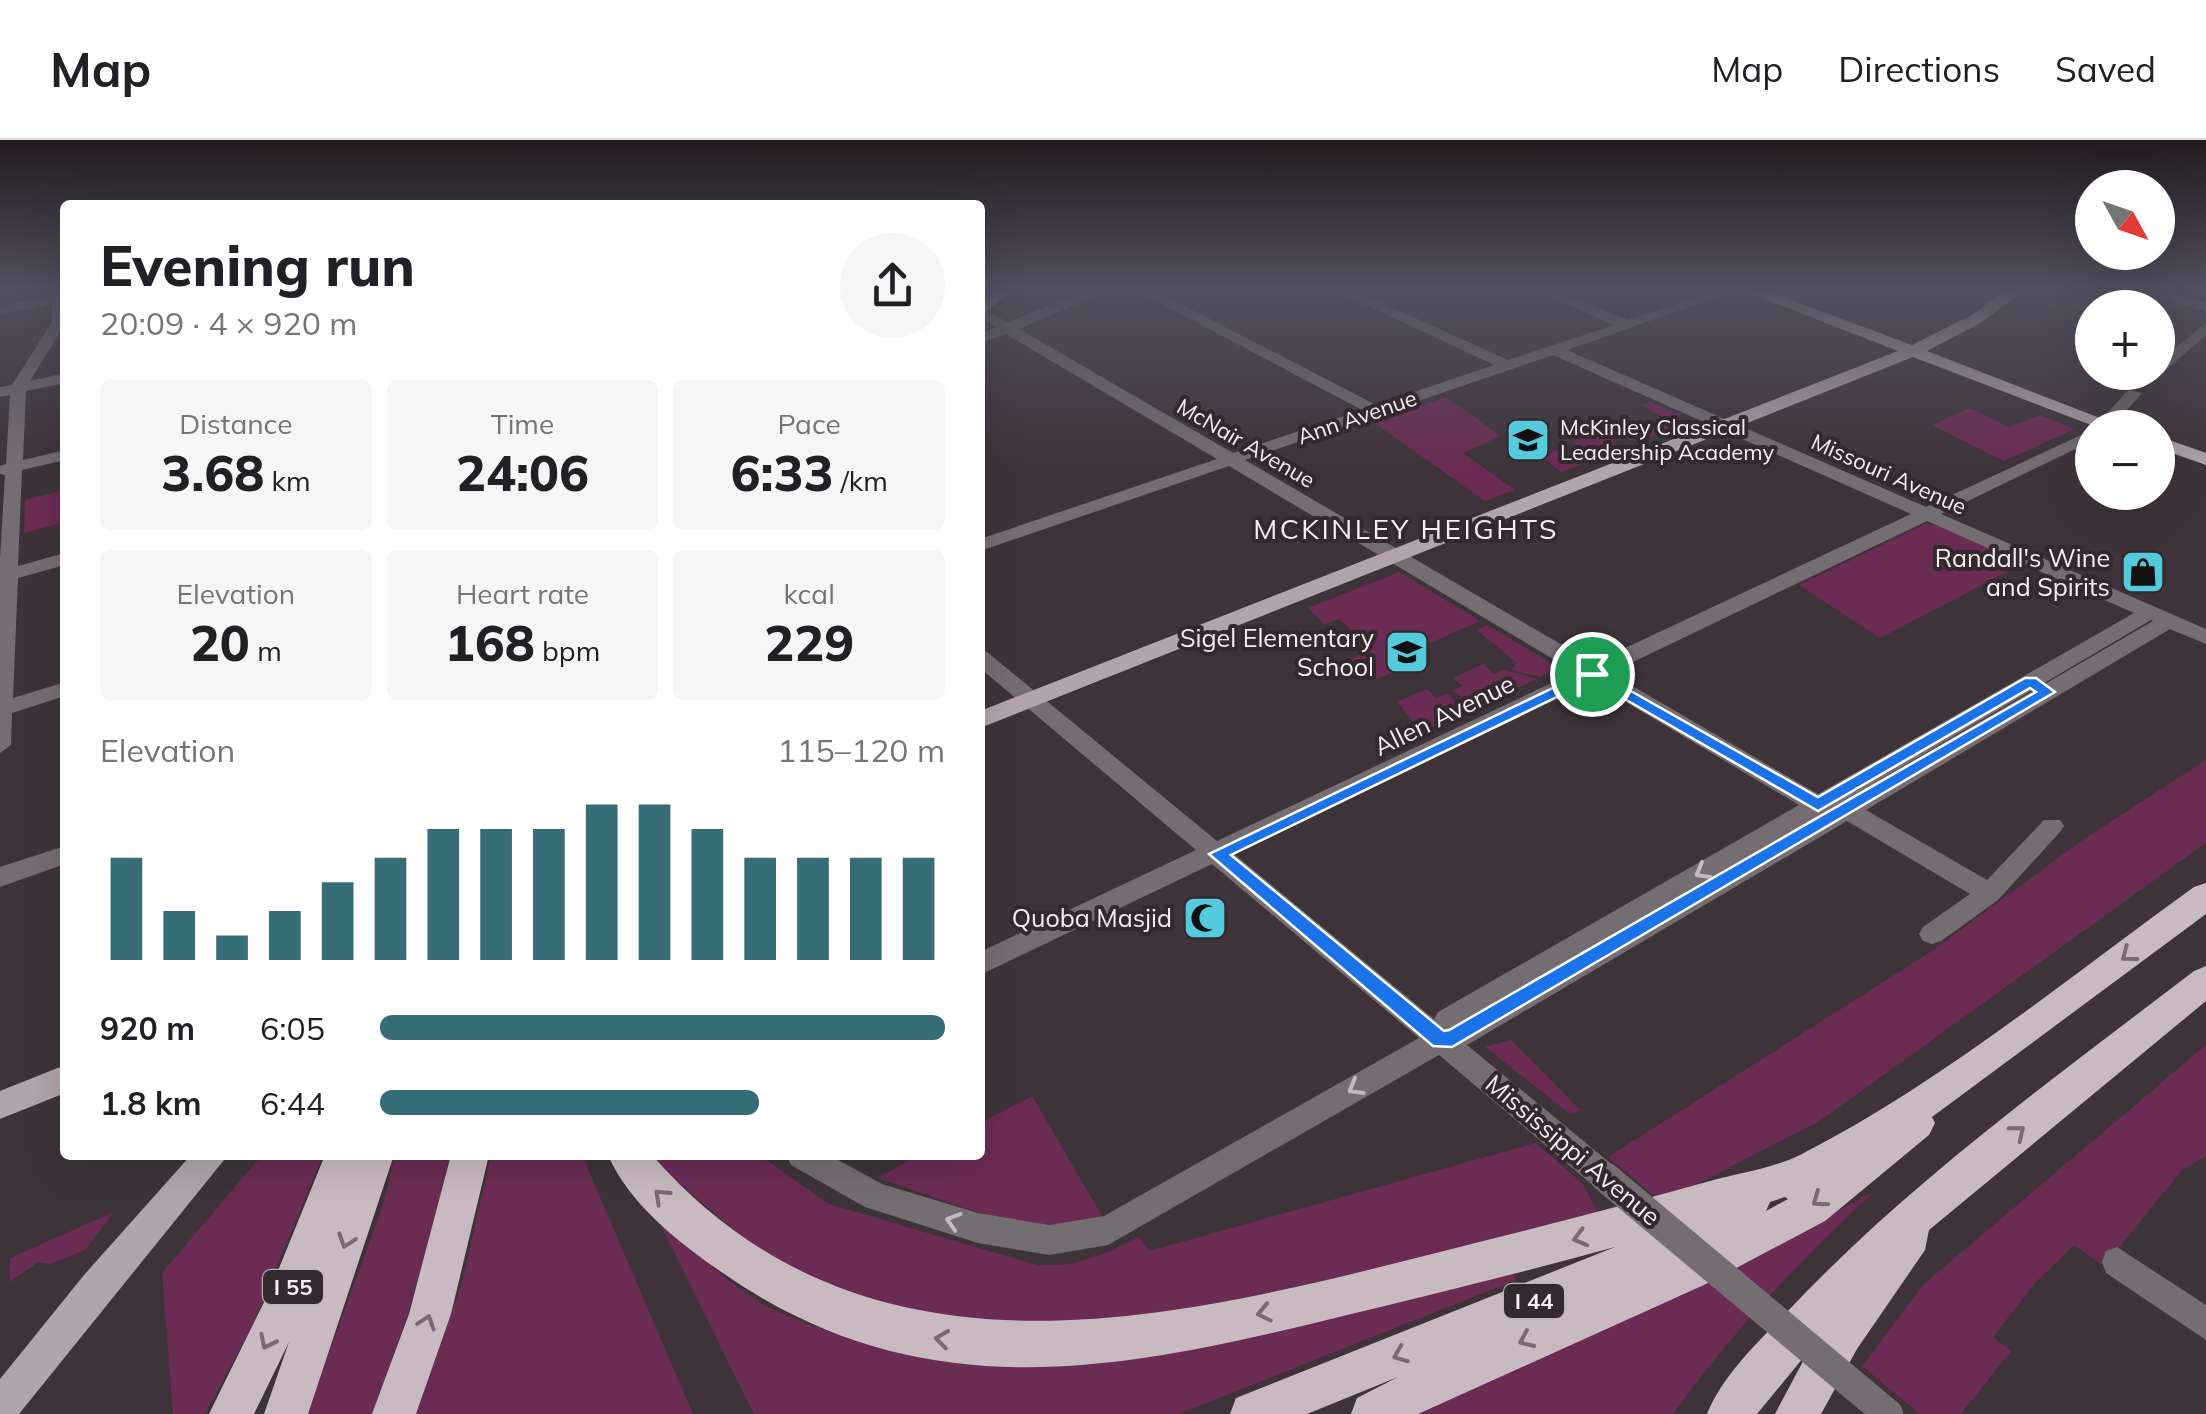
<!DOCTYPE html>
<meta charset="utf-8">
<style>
:root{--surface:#fff;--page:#f6f6f6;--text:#202124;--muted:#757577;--line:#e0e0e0;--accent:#376d77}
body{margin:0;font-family:Mulish,sans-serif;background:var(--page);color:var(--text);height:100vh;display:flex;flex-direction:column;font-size:38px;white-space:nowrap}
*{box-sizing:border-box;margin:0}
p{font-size:32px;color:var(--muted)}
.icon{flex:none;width:55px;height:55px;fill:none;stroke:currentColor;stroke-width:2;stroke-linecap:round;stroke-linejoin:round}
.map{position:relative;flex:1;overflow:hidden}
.panel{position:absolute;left:60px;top:60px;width:925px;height:960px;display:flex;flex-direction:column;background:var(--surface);border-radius:10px;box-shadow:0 10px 40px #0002}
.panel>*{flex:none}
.needle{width:65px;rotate:130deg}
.tools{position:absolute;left:2075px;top:30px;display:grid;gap:20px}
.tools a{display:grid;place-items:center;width:100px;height:100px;border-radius:50%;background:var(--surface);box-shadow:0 10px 40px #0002;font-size:50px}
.pin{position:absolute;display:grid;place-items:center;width:85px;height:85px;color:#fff;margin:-42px;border:5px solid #fff;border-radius:50%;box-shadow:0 2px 10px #0007}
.round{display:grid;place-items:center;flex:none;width:105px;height:105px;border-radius:52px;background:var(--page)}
.overview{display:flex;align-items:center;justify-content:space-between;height:170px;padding:0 40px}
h1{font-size:55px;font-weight:800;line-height:75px}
.figures{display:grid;grid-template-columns:repeat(3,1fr);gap:15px;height:170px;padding:10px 40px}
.figures div{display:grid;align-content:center;border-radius:10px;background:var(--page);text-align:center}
.figures b{font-size:50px;font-weight:800}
.figures small{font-size:28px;font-weight:400}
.figures p{font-size:28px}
.chart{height:280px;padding:20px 40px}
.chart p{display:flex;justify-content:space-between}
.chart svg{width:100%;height:180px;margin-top:10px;stroke:var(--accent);stroke-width:6}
ul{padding:0 40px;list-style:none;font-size:32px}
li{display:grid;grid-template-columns:160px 120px 1fr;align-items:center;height:75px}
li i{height:25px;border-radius:12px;background:var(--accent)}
header{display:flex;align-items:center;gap:60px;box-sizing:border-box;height:140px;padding:0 50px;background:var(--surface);border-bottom:2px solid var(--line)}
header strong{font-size:48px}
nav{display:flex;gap:55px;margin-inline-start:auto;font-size:35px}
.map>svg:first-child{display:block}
.green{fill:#6b2c54}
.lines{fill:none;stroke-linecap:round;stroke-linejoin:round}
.minor{fill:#746e72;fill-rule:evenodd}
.major{fill:#b1a5ab;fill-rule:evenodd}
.highway{fill:#c9bac2;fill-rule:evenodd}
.minor-bridge{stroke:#746e72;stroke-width:30}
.oneway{stroke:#c2bbbf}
.oneway2{stroke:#776a71}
.route{fill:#1a73e8;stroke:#fff;stroke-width:2.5;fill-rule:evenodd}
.labels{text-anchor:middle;stroke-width:8;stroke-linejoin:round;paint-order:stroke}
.far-street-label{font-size:22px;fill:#f6eef2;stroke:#34292f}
.far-poi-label{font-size:22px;fill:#f6eef2;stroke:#34292f;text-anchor:start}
.shield{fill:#34292f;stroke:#bcb3b8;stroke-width:2.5}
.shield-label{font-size:22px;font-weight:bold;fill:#f6eef2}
.poi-label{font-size:25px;fill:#f6eef2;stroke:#34292f;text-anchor:end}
.street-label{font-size:25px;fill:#f6eef2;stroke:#34292f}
.neighbourhood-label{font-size:28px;letter-spacing:2.5px;fill:#f6eef2;stroke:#34292f}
</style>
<header>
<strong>Map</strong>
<nav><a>Map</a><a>Directions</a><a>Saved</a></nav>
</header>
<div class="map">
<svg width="2206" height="1274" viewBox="0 0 2206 1274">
<rect width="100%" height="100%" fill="#3e3339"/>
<!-- green -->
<g class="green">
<polygon points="1446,257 1501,296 1463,313 1515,350 1485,361 1373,282"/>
<polygon points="1651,262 1679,274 1681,285 1637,302 1618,295 1622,290 1615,286 1635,278 1645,284 1657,281 1660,276 1642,265"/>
<polygon points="1970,268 2009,287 2040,275 2075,289 2004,321 1932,285"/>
<polygon points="1594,294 1611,298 1620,309 1561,332 1544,318 1555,310 1563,315 1580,307 1572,302"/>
<polygon points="65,350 65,382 24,393 25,360"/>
<polygon points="1925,384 1938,385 2024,423 1880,498 1799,445"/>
<polygon points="1399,432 1480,481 1385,523 1394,532 1377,539 1367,531 1346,540 1332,527 1372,509 1339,479 1325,484 1308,468"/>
<polygon points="1487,485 1559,528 1540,537 1511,530 1517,523 1477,490"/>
<polygon points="1483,524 1494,534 1504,530 1537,539 1474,568 1453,550 1463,546 1453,538"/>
<polygon points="1427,549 1436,558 1447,554 1467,571 1423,592 1397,562"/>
<polygon points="2206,620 2206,703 1818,982 1662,1062 1608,1017 1932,811 2084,699"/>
<polygon points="1511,900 1581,971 1569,973 1485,907"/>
<polygon points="2206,905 2206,1016 2182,1030 2104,1126 2074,1105 2035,1143 1993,1197 2011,1211 1961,1274 1920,1274 1862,1226 1924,1144"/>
<path d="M1032,956L1102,1076C1034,1104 944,1058 877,1038L920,1015H980V983Z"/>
<path d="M1536,1003L1583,1044L1602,1080L1099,1190L935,1182L776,1125L645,1015H759L829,1064L1037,1125C1077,1128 1104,1114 1139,1097L1149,1111Z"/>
<polygon points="262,1015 323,1015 252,1187 205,1274 173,1274 162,1133"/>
<path d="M395,1015H450C431,1105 405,1189 372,1274H307L383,1065Z"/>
<polygon points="491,1015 582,1015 693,1274 416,1274 462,1143"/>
<path d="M1875,1051C1800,1120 1733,1191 1673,1274H1401L1701,1144Z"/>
<path d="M653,1069C689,1104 723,1142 768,1167C990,1274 1284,1187 1513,1132L1516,1140L1179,1274H754Z"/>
<polygon points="114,1072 85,1110 51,1124 38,1122 10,1142 10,1118"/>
</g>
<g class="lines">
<!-- minor -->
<g class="minor">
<polygon points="53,149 65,149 65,184 30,241 65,233 65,243 26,251 23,320 65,310 65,320 22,330 18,426 65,413 65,425 18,438 13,558 65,542 65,556 12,573 11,605 0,613 0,419 5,335 0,334 0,326 6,324 10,255 0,257 0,247 12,245 52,182 52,164 0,174 0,166 53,155"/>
<path d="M1092,149H1112L1019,189L1233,313L1362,270L1134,149H1152L1376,265L1494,225L1332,149H1351L1508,220L1614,185L1533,149H1552L1628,180L1719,149H1740L1567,210L1926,367L2092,290V301L1941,374L2206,489V504L2170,489L1866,670L1987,740L2044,680H2060L2064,686L2060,692L1998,760L1941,801L1932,804L1923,801L1919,794L1923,787L1970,754L1847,681L1467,905L1615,1027L1620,1037L1615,1047L1605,1051L1595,1047L1439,915L1108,1105L1049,1115L978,1103L865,1067L791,1025L786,1015H829L882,1044L978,1073L1049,1085L1104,1076L1419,898L1212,724L980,835V812L1196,710L980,528V510L987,512L1217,701L1575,532L1229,326L980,411V399L1217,319L1006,194L980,203V194L996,187L980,178V168L1008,182ZM1553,215L1911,374L1593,523L1245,320ZM1927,381L2134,473L1818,654L1610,533ZM2151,480L2153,481L1844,661ZM1592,542L1799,665L1438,872L1434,879L1234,714Z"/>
<polygon points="2137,149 2159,149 2206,163 2206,172"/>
<polygon points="2206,183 2206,195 2163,233 2153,233 2158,232 2158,222"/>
<polygon points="2128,250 2142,253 2111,288 2094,288"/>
<polygon points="65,706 65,724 0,747 0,727"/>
<polygon points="2117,1107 2206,1165 2206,1200 2106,1133 2102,1122 2106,1111"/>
</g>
<!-- major -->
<g class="major">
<polygon points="996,149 1013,149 980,177 980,163"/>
<polygon points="1739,149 1762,149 1912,205 1970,176 2008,149 2026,149 1982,182 1927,211 2126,288 2099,288 1913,217 980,588 980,571 1898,211"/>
<polygon points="2158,296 2206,313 2206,325 2158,308"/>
<polygon points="65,925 65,953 0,979 0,951"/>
<polygon points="191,1015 228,1015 19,1274 0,1274 0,1239 84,1135"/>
</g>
<!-- highway -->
<g class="highway">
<path d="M2206,743V774L1932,977L1935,983L1929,995L1825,1081L1706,1144L1418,1274H1351L1357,1258L1398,1237L1307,1274H1230L1236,1258L1615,1107C1525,1132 1434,1154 1343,1176C1125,1230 923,1273 723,1133C680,1104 629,1064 608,1015H652C879,1274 1207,1170 1495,1098C1567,1080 1639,1061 1710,1041C1739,1033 1773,1028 1800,1015C1941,943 2066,839 2194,747ZM1785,1057L1788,1059L1766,1071L1770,1062Z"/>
<path d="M2206,826V861L1929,1090L1925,1110L1857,1209L1821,1274H1775L1808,1212L1757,1274H1707C1722,1236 1758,1202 1786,1173C1908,1043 2053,939 2194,831Z"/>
<polygon points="325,1015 394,1015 308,1274 264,1274 289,1202 254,1274 209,1274 271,1148"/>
<polygon points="451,1015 489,1015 451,1174 416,1274 372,1274 409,1174"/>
</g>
<!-- minor-bridge -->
<polyline class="minor-bridge" points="1605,1037 1888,1274"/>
</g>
<!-- one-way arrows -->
<defs><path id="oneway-chevron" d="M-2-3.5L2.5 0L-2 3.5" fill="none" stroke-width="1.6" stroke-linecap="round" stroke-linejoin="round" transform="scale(2.5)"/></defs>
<g class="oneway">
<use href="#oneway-chevron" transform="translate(1702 732) rotate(150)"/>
<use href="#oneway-chevron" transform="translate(1355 948) rotate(150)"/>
<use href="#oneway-chevron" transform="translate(953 1081) rotate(-163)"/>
</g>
<g class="oneway2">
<use href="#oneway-chevron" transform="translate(2128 815) rotate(143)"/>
<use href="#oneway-chevron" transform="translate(2018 992) rotate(-39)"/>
<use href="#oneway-chevron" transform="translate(661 1056) rotate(-137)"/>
<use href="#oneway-chevron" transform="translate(1819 1060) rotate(144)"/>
<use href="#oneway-chevron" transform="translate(1580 1098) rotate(165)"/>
<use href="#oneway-chevron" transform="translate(346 1101) rotate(109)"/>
<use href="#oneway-chevron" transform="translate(1264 1173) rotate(168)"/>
<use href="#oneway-chevron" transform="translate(427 1182) rotate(-71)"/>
<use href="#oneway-chevron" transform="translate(942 1199) rotate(-173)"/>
<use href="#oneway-chevron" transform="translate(1526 1200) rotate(156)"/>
<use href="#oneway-chevron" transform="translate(267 1202) rotate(116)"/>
<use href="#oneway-chevron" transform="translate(1400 1215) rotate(158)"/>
</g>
<!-- sky -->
<linearGradient id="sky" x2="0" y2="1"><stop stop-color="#221c1f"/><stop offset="0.46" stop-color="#52505f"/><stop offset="1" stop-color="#52505f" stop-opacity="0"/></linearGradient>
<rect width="2206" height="327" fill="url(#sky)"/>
<!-- route -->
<path class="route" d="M1592,529L1818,657L2025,538H2036L2055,552L1452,907L1433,906L1209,714ZM1592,540L1818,671L2030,548L2036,552L1449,890L1444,891L1231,715Z"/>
<!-- icons -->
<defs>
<symbol id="school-square" viewBox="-11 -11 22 22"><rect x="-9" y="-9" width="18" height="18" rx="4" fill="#54cadd" stroke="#34292f"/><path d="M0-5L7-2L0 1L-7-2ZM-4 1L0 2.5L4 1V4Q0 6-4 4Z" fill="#111"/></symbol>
<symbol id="shop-square" viewBox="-11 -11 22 22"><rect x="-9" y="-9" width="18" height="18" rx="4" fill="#54cadd" stroke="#34292f"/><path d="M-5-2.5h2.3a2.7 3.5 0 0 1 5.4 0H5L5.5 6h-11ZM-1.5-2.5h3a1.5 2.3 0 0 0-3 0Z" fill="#111"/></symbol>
<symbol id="mosque-square" viewBox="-11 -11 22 22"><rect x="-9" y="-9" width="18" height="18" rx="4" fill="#54cadd" stroke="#34292f"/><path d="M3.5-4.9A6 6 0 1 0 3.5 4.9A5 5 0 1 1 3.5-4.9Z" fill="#111"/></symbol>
</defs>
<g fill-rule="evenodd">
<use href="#school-square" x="1503" y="275" width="50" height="50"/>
<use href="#shop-square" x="2118" y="407" width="50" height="50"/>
<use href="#school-square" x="1382" y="487" width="50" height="50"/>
<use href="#mosque-square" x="1180" y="753" width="50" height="50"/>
</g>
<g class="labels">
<!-- far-street labels -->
<g class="far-street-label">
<text transform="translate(1357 277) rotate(-19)" y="8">Ann Avenue</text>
<text transform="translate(1246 303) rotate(30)" y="8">McNair Avenue</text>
<text transform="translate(1889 334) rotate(24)" y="8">Missouri Avenue</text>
</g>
<!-- far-poi labels -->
<g class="far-poi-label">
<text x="1560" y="295">McKinley Classical<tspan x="1560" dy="25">Leadership Academy</tspan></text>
</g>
<!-- shield labels -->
<g class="shield">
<rect x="263" y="1130" width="60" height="34" rx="8"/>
<rect x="1504" y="1144" width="60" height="34" rx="8"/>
</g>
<g class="shield-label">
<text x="293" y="1155">I 55</text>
<text x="1534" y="1169">I 44</text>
</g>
<!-- poi labels -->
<g class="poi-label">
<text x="2110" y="427">Randall's Wine<tspan x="2110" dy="29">and Spirits</tspan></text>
<text x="1374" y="507">Sigel Elementary<tspan x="1374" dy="29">School</tspan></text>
<text x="1172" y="787">Quoba Masjid</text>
</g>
<!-- street labels -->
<g class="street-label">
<text transform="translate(1444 575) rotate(-26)" y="9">Allen Avenue</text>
<text transform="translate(1573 1010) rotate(40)" y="9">Mississippi Avenue</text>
</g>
<!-- neighbourhood labels -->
<g class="neighbourhood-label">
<text x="1406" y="399">MCKINLEY HEIGHTS</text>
</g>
</g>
</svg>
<div class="tools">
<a><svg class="needle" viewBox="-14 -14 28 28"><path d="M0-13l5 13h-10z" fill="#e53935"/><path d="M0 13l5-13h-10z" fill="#757577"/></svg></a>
<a>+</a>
<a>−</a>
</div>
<div class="pin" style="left:1592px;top:534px;background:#1e9e55"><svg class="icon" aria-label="arrive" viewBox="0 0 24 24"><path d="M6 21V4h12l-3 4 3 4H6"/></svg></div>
<section class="panel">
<div class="overview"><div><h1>Evening run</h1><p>20:09 · 4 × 920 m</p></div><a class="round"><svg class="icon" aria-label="share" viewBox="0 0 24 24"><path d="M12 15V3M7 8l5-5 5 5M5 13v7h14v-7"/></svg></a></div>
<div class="figures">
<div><p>Distance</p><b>3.68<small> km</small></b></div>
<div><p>Time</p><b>24:06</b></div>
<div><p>Pace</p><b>6:33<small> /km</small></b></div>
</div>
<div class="figures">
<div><p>Elevation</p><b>20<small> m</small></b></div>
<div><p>Heart rate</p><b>168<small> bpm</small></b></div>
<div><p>kcal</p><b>229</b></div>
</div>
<div class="chart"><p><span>Elevation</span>115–120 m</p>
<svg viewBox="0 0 160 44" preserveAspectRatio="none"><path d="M5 44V19M15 44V32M25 44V38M35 44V32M45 44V25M55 44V19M65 44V12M75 44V12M85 44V12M95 44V6M105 44V6M115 44V12M125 44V19M135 44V19M145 44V19M155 44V19"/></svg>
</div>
<ul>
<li><b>920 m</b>6:05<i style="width:100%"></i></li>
<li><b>1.8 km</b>6:44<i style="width:67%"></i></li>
</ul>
</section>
</div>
